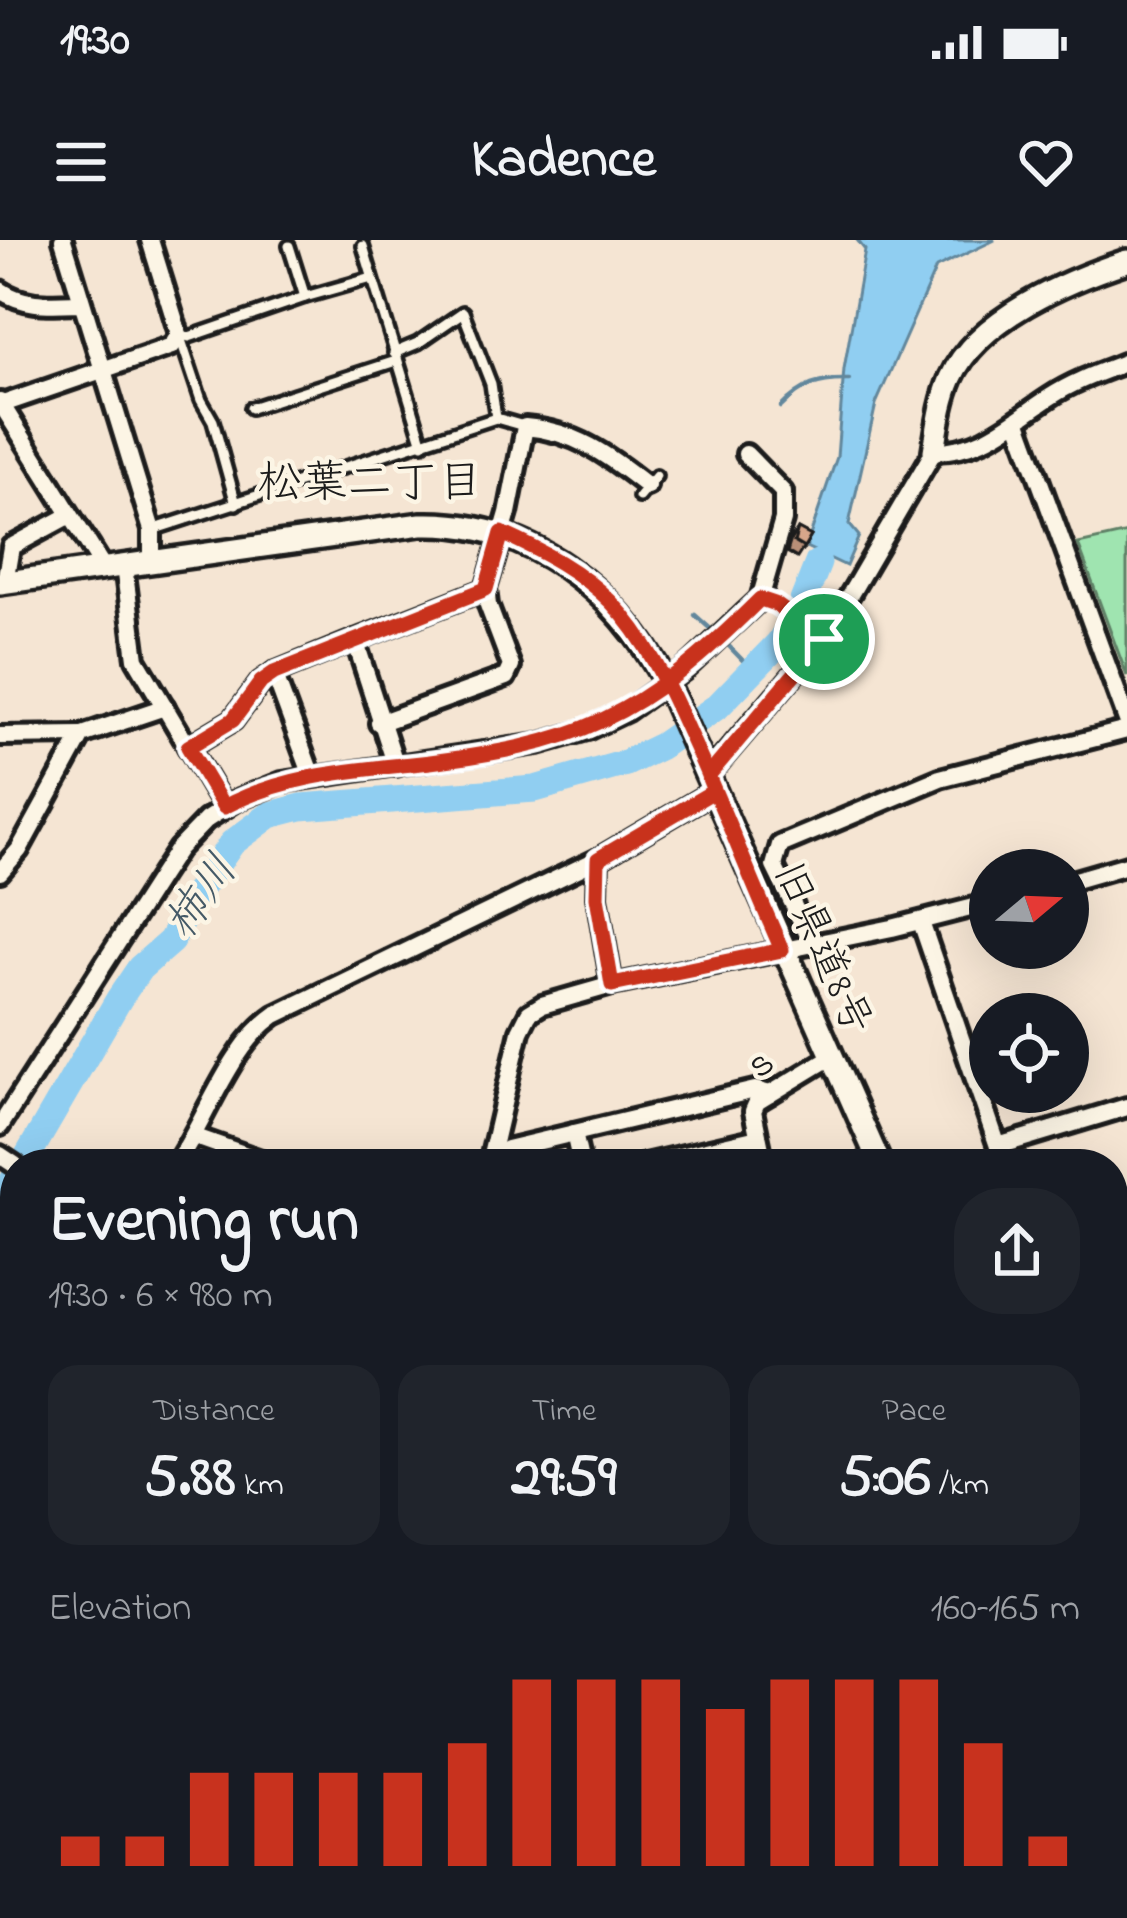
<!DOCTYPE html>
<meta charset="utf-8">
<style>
:root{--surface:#171b24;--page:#20242c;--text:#f1f3f6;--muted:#9ea1a6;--accent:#c8321e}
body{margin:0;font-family:"Indie Flower","Klee One",sans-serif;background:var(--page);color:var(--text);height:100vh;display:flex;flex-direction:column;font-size:45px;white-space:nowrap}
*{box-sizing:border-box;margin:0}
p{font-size:39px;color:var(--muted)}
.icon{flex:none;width:66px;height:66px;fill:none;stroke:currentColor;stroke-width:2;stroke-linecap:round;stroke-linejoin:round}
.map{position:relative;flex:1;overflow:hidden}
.side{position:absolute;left:0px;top:909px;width:1128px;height:771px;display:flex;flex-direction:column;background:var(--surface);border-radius:48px 48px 0 0;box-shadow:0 12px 48px #0002}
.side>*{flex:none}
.needle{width:78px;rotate:71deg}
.buttons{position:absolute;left:969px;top:609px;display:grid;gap:24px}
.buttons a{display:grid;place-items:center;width:120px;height:120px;border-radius:50%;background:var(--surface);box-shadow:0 12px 48px #0002;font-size:60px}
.pin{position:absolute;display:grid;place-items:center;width:102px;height:102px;color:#fff;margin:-51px;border:6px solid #fff;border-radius:50%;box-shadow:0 3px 12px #0007}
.round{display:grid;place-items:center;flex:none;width:126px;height:126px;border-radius:48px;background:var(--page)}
.summary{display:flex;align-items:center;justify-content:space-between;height:204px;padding:0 48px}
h1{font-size:66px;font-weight:700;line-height:90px}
.stats{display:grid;grid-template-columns:repeat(3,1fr);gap:18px;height:204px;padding:12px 48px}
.stats div{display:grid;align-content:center;border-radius:30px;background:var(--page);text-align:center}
.stats b{font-size:60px;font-weight:700}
.stats small{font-size:33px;font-weight:400}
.stats p{font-size:33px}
.chart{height:336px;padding:24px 48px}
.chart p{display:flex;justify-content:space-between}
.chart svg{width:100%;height:216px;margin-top:12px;stroke:var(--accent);stroke-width:6}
.status{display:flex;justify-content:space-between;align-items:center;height:84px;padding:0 60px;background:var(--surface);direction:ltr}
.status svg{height:33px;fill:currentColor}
header{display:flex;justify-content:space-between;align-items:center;height:156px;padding:0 48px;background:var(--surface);font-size:54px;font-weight:700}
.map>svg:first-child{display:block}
.green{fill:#9fe4b0;stroke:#5e8066;stroke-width:3}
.water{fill:#90cef1;stroke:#62879c;stroke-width:3}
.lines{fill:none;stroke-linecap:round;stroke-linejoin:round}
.stream{stroke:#62879c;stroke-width:4.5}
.river{stroke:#90cef1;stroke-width:27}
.service-casing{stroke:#1c1c1c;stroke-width:18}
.minor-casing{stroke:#1c1c1c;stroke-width:26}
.tertiary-casing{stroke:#1c1c1c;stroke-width:30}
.service{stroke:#fcf5e5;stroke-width:9}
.minor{stroke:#fcf5e5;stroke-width:16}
.tertiary{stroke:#fcf5e5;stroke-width:21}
.wall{fill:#b98f77;stroke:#1c1c1c;stroke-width:3}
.shaded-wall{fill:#967461;stroke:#1c1c1c;stroke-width:3}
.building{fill:#d7a68a;stroke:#1c1c1c;stroke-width:3}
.route-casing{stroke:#fff;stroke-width:24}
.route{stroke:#c8321e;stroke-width:15}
.labels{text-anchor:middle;stroke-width:9;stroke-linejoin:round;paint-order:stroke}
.street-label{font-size:42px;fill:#1c1c1c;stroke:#fcf5e5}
.neighbourhood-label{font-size:45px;fill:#1c1c1c;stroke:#fcf5e5}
.water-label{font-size:45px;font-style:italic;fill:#455a67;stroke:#fcf5e5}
</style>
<div class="status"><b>19:30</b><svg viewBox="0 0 49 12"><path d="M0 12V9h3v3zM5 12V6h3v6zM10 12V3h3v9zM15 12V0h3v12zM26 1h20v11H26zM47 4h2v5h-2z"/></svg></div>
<header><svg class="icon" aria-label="menu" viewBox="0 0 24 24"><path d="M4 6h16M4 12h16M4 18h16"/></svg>Kadence<svg class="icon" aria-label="heart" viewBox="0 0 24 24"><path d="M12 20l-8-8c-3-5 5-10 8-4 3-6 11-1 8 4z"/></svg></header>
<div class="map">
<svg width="1127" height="1678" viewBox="0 0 1127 1678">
<rect width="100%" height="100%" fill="#f5e5d3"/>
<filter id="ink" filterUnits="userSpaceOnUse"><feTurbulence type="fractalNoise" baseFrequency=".00833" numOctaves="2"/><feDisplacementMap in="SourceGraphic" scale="24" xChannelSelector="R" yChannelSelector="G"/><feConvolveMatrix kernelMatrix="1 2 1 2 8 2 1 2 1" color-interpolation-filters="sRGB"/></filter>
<g filter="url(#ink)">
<!-- green -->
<g class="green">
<polygon points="1127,293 1127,436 1078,304"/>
<polygon points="950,1665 1081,1665 1086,1678 912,1678"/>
</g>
<!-- water -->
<polygon class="water" points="857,0 995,0 936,28 876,164 849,284 859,296 846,326 806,307 837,217 844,129 865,10"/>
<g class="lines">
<!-- stream -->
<g class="stream">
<path d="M781,167C802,145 819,139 849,140"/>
<polyline points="695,375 714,392"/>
<polyline points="723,400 752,430"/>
</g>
<!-- river -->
<g class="river">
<polyline points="23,924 119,759 140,728 171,701 192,660 232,603 270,575 301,567 535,549 626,523 661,506 718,466 779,403 799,371 818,323"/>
<polyline points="0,963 15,937"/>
</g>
<defs>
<g id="service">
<polyline points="289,6 305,57"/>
<polyline points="363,6 423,204"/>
<polyline points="394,113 418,103 463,72 491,144 496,178"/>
<polyline points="251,168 396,121"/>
<polyline points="639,257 656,236"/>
<polyline points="236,264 213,181 201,160 179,94 189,97 305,57 372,38"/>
<polyline points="152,290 496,178 524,186"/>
<polyline points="760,359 775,364 824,399"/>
</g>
<g id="minor">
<polyline points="63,0 152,290 152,323"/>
<path d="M0,50C25,67 51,64 80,63"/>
<polyline points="0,162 103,327"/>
<polyline points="0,165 172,106 179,94 150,0"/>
<polyline points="1018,182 1127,480"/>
<polyline points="124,326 136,419 224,567"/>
<polyline points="5,342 11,307 70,275"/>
<polyline points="274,433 312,536"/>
<path d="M379,483L506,437L511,426L488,365L486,349L508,273L525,187C575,191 608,215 647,246"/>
<polyline points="0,496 82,495"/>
<polyline points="188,507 233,480 261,442 274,433 355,400"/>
<polyline points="396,526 355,400 486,349"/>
<path d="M708,535L824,399L934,211C984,211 1011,182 1050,157C1074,141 1101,132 1127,122"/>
<polyline points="598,619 597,657 612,745"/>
<polyline points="0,632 19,610 82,495 165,467"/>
<polyline points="1068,642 1127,625"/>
<polyline points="921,682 1004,924"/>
<polyline points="812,703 774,626 780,605 940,538 1127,490"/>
<polyline points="0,886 161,635 178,609 206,580 237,560 282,542 538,504 587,490 627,471 683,431 760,359 783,280 783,252 746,214"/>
<polyline points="574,893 581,924"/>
<polyline points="196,897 272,924"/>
<polyline points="998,906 1127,867"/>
<polyline points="0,915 15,925"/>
<path d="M176,924C207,878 230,806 275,775L598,619L714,551"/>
<polyline points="489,924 520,791 529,773 542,765 612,745 892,688 990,663"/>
<polyline points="490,924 507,909 755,850 770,854"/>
<polyline points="645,924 758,898"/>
<polyline points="764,924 753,871 757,862 831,817"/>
<polyline points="1113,1076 1127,1071"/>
<polyline points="0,1184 15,1176"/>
<polyline points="1113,1214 1127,1252"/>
<polyline points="1113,1336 1127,1332"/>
<polyline points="0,1371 15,1369"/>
<polyline points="604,1665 611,1678"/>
<polyline points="1096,1665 1101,1678"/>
<polyline points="310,1678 313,1665"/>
</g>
<g id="tertiary">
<path d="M934,211C938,187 941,161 951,138C977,78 1069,40 1127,21"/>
<path d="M0,343L421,284C532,281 616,350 667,444L880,924"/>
<polyline points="1113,1436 1127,1463 1113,1468"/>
<polyline points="84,1678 249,1665"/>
</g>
</defs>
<!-- service casing -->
<use href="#service" class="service-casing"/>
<!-- minor casing -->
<use href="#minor" class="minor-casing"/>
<!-- tertiary casing -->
<use href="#tertiary" class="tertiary-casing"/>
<!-- service -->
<use href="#service" class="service"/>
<!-- minor -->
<use href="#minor" class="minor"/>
<!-- tertiary -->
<use href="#tertiary" class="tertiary"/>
</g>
<!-- wall -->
<g class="wall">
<polygon points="798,289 811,296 797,318 787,312 791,299"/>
<polygon points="776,1665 868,1665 830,1678 781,1678"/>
</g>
<!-- shaded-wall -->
<polygon class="shaded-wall" points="833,1665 868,1665 828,1678 826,1667"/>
<!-- building -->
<g class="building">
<polygon points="798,289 811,296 804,308 794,302"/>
<polygon points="792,1665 833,1665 826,1667 830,1678 797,1678"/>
</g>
</g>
<g class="lines" filter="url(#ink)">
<defs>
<path id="route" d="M824,399L775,364L760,359C639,479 581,505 412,524C346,531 283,536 224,567L188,507L233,480L261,442L274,433L486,349L502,293C542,311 580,331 611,362C650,402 672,455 695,506C725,573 752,642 782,710L612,745L597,657L598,619L714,551L708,536L824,399"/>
</defs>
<!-- route casing -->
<use href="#route" class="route-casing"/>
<!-- route -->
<use href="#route" class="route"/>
</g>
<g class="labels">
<!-- street labels -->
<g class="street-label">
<text transform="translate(825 707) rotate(66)" y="15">旧県道8号</text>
<text transform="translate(759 821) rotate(-35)" y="15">s</text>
</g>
<!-- neighbourhood labels -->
<g class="neighbourhood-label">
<text x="370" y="256">松葉二丁目</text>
</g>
<!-- water labels -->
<g class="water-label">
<text transform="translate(199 655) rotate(-55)" y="16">柿川</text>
</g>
</g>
</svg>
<div class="buttons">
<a><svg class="needle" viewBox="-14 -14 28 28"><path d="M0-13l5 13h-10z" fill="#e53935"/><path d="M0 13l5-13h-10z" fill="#9ea1a6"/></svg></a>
<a><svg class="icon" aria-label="locate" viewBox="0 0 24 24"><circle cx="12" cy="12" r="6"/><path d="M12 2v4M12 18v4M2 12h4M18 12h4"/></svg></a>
</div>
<div class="pin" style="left:824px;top:399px;background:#1e9e55"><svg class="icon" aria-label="arrive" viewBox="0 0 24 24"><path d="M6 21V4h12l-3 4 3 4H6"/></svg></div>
<section class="side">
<div class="summary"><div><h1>Evening run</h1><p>19:30 · 6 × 980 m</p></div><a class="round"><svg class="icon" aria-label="share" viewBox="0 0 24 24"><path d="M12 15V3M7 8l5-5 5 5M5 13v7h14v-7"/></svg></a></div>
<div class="stats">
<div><p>Distance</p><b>5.88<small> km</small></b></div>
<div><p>Time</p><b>29:59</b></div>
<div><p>Pace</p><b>5:06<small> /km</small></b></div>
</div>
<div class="chart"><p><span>Elevation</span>160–165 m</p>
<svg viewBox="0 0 160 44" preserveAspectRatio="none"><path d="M5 44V38M15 44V38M25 44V25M35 44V25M45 44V25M55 44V25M65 44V19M75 44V6M85 44V6M95 44V6M105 44V12M115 44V6M125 44V6M135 44V6M145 44V19M155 44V38"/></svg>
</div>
</section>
</div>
